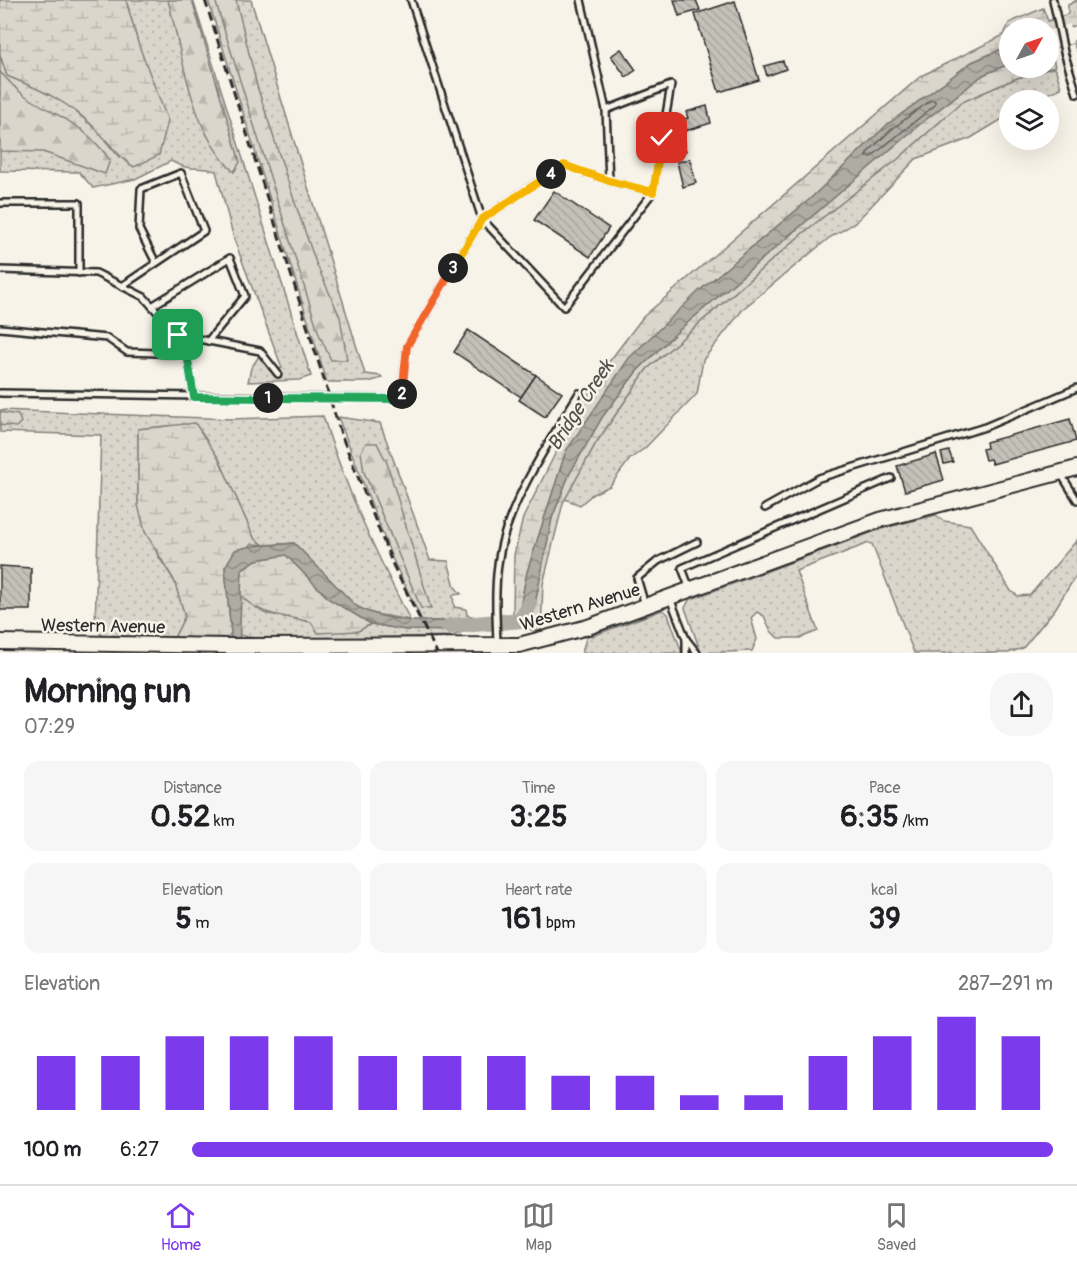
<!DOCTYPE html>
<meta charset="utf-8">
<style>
:root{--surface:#fff;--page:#f6f6f6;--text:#202124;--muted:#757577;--line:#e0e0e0;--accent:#7c3aed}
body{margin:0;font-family:Pangolin,sans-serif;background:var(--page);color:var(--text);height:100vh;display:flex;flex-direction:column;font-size:22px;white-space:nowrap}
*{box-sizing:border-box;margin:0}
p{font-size:20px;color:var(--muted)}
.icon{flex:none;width:33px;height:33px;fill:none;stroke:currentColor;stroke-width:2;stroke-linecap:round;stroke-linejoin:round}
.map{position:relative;height:653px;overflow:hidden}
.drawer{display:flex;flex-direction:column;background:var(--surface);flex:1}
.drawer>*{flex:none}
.needle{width:39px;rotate:50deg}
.fabs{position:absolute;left:999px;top:18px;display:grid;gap:12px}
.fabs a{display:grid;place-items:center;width:60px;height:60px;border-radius:50%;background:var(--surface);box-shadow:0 6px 24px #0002;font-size:30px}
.pin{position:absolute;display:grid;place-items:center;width:51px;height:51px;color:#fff;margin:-26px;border-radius:12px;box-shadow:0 3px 9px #0006}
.km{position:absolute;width:30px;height:30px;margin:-15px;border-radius:50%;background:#222;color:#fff;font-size:16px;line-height:30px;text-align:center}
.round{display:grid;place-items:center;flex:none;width:63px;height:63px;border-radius:24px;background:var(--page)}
.overview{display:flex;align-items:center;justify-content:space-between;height:102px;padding:0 24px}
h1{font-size:33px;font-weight:700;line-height:45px}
.stats{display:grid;grid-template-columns:repeat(3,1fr);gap:9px;height:102px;padding:6px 24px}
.stats div{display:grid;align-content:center;border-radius:15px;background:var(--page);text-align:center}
.stats b{font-size:30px;font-weight:700}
.stats small{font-size:16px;font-weight:400}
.stats p{font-size:16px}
.chart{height:168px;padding:12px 24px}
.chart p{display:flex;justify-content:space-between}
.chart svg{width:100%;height:108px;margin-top:6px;stroke:var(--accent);stroke-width:6}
ul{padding:0 24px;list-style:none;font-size:20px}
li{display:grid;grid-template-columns:96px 72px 1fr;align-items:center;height:45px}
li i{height:15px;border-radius:8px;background:var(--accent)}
.tabs{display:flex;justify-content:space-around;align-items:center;height:84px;border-top:2px solid var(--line);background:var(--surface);font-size:16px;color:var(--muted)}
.tabs a{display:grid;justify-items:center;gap:3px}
.tabs .active{color:var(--accent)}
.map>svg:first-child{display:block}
.grass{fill:url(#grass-dots);stroke:#82807c;stroke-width:1.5}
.forest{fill:url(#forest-firs);stroke:#82807c;stroke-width:1.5}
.wetland{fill:url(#wetland-marsh);stroke:#82807c;stroke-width:1.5}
.water{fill:url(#water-waves);stroke:#7a7874;stroke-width:1.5}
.pier{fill:#f7f3e8}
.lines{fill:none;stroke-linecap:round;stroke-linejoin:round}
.shore{stroke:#605f5b;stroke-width:1.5}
.river{stroke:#afaca4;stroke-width:16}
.building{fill:url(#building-back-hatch);stroke:#2b2b2b;stroke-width:1.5}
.service-casing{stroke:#2b2b2b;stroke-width:10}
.tertiary-casing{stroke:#2b2b2b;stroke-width:18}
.service{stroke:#f7f3e8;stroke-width:5}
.tertiary{stroke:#f7f3e8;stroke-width:14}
.rail{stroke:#2b2b2b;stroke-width:3;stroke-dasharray:9 4.5;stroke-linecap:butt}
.split-1-casing{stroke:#fff;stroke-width:12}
.split-2-casing{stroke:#fff;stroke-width:12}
.split-3-casing{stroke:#fff;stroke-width:12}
.split-4-casing{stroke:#fff;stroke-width:12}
.split-5-casing{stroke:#fff;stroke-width:12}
.split-1{stroke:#22a559;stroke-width:8}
.split-2{stroke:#22a559;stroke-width:8}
.split-3{stroke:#f0652b;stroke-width:8}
.split-4{stroke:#f5b400;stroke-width:8}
.split-5{stroke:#f5b400;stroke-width:8}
.labels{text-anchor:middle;stroke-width:5;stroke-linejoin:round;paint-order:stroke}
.street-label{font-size:18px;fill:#2b2b2b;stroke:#f7f3e8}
.water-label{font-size:20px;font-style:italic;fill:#53524f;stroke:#f7f3e8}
</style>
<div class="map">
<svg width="1077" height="653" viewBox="0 0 1077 653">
<defs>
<pattern id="grass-dots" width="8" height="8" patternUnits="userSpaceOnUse" patternTransform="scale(1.5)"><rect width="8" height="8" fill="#dad6cc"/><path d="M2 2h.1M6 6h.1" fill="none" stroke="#bbb8af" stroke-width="1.8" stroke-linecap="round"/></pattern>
<pattern id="forest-firs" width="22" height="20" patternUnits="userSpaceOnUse" patternTransform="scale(1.5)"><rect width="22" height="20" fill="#dad6cc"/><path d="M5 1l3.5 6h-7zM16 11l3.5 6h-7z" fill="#bbb8af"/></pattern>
<pattern id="wetland-marsh" width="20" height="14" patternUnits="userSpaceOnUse" patternTransform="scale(1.5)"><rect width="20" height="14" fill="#dad6cc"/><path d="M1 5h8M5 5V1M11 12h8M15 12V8" fill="none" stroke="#bbb8af"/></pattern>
<pattern id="water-waves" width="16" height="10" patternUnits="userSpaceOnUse" patternTransform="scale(1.5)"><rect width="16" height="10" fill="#afaca4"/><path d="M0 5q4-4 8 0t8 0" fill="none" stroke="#8f8c86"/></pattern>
<pattern id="building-back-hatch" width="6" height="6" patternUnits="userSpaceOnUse" patternTransform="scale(1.5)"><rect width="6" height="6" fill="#c4c1b9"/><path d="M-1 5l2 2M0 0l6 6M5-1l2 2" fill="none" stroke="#a9a69f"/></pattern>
</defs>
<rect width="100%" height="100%" fill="#f7f3e8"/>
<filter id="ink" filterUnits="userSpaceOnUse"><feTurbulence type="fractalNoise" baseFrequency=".0167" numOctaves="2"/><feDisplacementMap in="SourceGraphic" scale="12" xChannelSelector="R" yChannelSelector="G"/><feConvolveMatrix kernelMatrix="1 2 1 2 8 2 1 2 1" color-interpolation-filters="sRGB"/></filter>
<g filter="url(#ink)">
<!-- grass -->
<g class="grass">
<path d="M126,0H193L311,376L299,380L248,382L251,368L259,356L270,371L282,368L234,239L216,171C196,165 193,173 171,161L135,179L93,188L79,172L0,171V55L7,76L58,97L95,128L119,157L138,43Z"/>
<polygon points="208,0 251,0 365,374 381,376 382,378 368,382 327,382"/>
<polygon points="1055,67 1061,88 1034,100 1010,100 1009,115 971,138 916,159 855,223 829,238 744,308 703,360 697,394 645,448 630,459 610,486 593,494 580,505 565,499 596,443 647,369 804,232 898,159 962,102 1017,78"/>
<path d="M0,410L231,419L323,416C345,487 376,553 410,620L369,613L356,606L294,543L264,545L254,538L219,459L195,424L138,429V504L158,556L174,580L185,616L174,638L101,635L95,626L101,435L0,432Z"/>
<polygon points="338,417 380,423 430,560 448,561 455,587 461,594 453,595 454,607 466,609 467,615 481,618 478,620 422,621 392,558"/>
<polygon points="936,515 944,521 970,525 1011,591 1018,596 1030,595 1077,540 1077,574 1055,609 1023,648 1008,653 914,653 872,544 869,543 796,571 818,631 800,638 778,638 771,631 764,616 757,612 751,618 757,639 752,651 701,653 685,608 689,600 881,529"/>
<polygon points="240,595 264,613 358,631 371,624 406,630 465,631 453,636 265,640 239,635"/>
<polygon points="662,610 668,614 682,653 582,653 587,634 590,633 592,636"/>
</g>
<!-- forest -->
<g class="forest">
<path d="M168,0H192L240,162L234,172C190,130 183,56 168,0Z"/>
<polygon points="215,0 236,0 257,86 295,203 316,263 340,317 347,360 331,360 319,334"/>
<path d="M0,72C7,79 15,89 24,95C61,119 82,122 110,160L105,174L43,152L0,151Z"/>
<polygon points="0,412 18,415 21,422 16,427 0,425"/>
<polygon points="366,443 377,443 387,463 431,609 421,608 364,472 361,452"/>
</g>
<!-- wetland -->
<g class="wetland">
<path d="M0,0H126L138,43L168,121L159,155L134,167C117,156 108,141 95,128C68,101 41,90 7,76L0,55Z"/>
<polygon points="1077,0 1077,25 1049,34 1048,28 1010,28 1009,46 972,62 888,124 810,199 699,291 566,451 527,572 518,618 513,613 514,555 523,518 559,446 599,375 643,317 921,76 1004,35 1009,23 1043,8 1048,21 1068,14 1068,5"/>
<polygon points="1077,40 1077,52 1073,43 1051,49 1055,67 1017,78 962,102 898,159 804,232 647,369 596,443 563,503 543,584 541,631 533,631 530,629 552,518 569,475 603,416 637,371 679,330 919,125 983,75 1009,64 1010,68 1048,68 1049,47"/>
<polygon points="195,423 219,459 254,538 264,545 252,544 225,567 231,633 227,638 174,638 185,616 174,580 145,532 138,505 138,429"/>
<path d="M286,555L329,599L371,624L358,631L318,633L311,622C283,615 261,617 240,595L242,569L256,560Z"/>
</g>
<!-- water -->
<g class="water">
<polygon points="1009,46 1009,64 983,75 919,125 679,330 637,371 603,416 569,475 552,518 530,629 518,618 527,572 566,451 629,358 699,291 810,199 888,124 972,62"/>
<path d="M294,543L356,606C392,626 438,621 478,620L465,631L406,630L371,624L329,599L286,555L256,560L242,569L239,653H229L231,633L225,567L235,550C255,543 274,546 294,543Z"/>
</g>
<!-- pier -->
<polygon class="pier" points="1070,24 1073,43 1051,49 1049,30"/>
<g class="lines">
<!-- shore -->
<polygon class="shore" points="931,100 935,101 935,105 871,157 867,157 867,153 892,129"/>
<!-- river -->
<polyline class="river" points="450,626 522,620 529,603"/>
</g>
<!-- building -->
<g class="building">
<polygon points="674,0 696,0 700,10 679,16"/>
<polygon points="735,1 759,80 719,92 695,14"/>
<polygon points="621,49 636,70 626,77 611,56"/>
<polygon points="783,61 786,69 767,76 764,66"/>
<polygon points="707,106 711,123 685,131 681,120 688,118 686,112"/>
<polygon points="682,135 686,151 682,152 676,137"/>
<polygon points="690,159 696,183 683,187 677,162"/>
<polygon points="554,191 609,228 590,257 534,220"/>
<polygon points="468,330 536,375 521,397 454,352"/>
<polygon points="536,375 562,393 545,417 519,400"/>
<polygon points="1070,419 1076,441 992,464 990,459 985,460 982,449 987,448 986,442"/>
<polygon points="949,451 953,462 944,464 941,453"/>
<polygon points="936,454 944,480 905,491 897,466"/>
<polygon points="0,566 31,568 31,610 0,610"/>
</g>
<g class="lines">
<defs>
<g id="service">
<polyline points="411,0 482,219 564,307 653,192 609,181"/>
<polyline points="1053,0 1064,52 1077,94"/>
<polyline points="606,110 671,85 653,192"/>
<polyline points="0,203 79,203 79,273"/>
<polyline points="0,270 96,273 144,297 178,335"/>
<polyline points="122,286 204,231 181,173 141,189 139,229 156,263"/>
<polyline points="152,306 230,258 245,296 208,341"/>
<polyline points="0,328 107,338 127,352 187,354"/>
<polyline points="0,393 401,399 407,346 482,219 564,165 609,181 606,110 581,0"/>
<polyline points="194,397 187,354 178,335 260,351 278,374"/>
<polyline points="1061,474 1077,500"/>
<polyline points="765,508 819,478 985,427 1077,388"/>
<polyline points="690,589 682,568 891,478"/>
<polyline points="670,598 686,639 686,653"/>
<polyline points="645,605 637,578 658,561 697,542"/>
<polyline points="686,639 697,653"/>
<path d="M497,644C496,613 494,583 500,552C509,502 552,437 579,393"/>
</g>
<polyline id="tertiary" points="0,642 227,646 519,645 588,627 880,520 1077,468"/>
</defs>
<!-- service casing -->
<use href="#service" class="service-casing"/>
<!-- tertiary casing -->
<use href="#tertiary" class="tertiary-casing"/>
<!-- service -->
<use href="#service" class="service"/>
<!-- tertiary -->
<use href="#tertiary" class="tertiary"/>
<!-- rail -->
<polyline class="rail" points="205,0 341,434 393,565 437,653"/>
</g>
</g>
<g class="lines" filter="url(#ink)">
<defs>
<polyline id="split-1" points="178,335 187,354 194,397 268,398"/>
<polyline id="split-2" points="268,398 401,399 402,394"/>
<polyline id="split-3" points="402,394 407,346 453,268"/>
<polyline id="split-4" points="453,268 482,219 551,174"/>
<polyline id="split-5" points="551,174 564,165 609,181 653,192 662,138"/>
</defs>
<!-- split-1 casing -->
<use href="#split-1" class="split-1-casing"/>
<!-- split-2 casing -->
<use href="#split-2" class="split-2-casing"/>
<!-- split-3 casing -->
<use href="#split-3" class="split-3-casing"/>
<!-- split-4 casing -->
<use href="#split-4" class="split-4-casing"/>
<!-- split-5 casing -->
<use href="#split-5" class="split-5-casing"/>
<!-- split-1 -->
<use href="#split-1" class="split-1"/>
<!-- split-2 -->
<use href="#split-2" class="split-2"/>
<!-- split-3 -->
<use href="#split-3" class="split-3"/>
<!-- split-4 -->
<use href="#split-4" class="split-4"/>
<!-- split-5 -->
<use href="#split-5" class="split-5"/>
</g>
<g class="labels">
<!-- street labels -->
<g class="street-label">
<text transform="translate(580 607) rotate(-17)" y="6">Western Avenue</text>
<text transform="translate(103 626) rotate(1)" y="6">Western Avenue</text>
</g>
<!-- water labels -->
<g class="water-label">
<text transform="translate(580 405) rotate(-57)" y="7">Bridge Creek</text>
</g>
</g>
</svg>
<div class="fabs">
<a><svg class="needle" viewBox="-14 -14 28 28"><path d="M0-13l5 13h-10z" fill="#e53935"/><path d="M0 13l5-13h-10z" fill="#757577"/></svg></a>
<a><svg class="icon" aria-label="layers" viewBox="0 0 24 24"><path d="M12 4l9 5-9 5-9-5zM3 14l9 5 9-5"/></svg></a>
</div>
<div class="pin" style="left:178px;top:335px;background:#1e9e55"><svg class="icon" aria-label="arrive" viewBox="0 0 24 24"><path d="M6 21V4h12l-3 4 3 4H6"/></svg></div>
<div class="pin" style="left:662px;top:138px;background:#d93025"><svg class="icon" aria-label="check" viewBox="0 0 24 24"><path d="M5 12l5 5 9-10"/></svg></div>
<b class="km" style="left:268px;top:398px">1</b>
<b class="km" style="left:402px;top:394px">2</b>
<b class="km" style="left:453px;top:268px">3</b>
<b class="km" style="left:551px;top:174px">4</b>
</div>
<section class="drawer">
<div class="overview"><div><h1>Morning run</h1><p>07:29</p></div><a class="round"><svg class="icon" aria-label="share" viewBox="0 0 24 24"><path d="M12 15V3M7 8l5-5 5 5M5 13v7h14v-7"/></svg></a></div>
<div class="stats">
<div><p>Distance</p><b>0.52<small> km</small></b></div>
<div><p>Time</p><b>3:25</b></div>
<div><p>Pace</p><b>6:35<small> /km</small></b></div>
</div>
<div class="stats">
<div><p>Elevation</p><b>5<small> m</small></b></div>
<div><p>Heart rate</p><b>161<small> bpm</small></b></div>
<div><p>kcal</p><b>39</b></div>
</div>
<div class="chart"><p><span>Elevation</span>287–291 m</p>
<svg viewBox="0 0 160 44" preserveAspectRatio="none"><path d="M5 44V22M15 44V22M25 44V14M35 44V14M45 44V14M55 44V22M65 44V22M75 44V22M85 44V30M95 44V30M105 44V38M115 44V38M125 44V22M135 44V14M145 44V6M155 44V14"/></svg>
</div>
<ul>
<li><b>100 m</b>6:27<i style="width:100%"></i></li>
</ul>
</section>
<nav class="tabs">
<a class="active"><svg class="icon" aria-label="home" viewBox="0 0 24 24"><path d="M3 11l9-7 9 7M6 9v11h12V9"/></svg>Home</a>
<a><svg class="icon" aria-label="map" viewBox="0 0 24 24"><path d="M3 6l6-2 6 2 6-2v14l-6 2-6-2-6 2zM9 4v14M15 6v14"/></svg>Map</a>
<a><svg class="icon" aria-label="saved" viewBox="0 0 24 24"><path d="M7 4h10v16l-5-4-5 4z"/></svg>Saved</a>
</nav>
